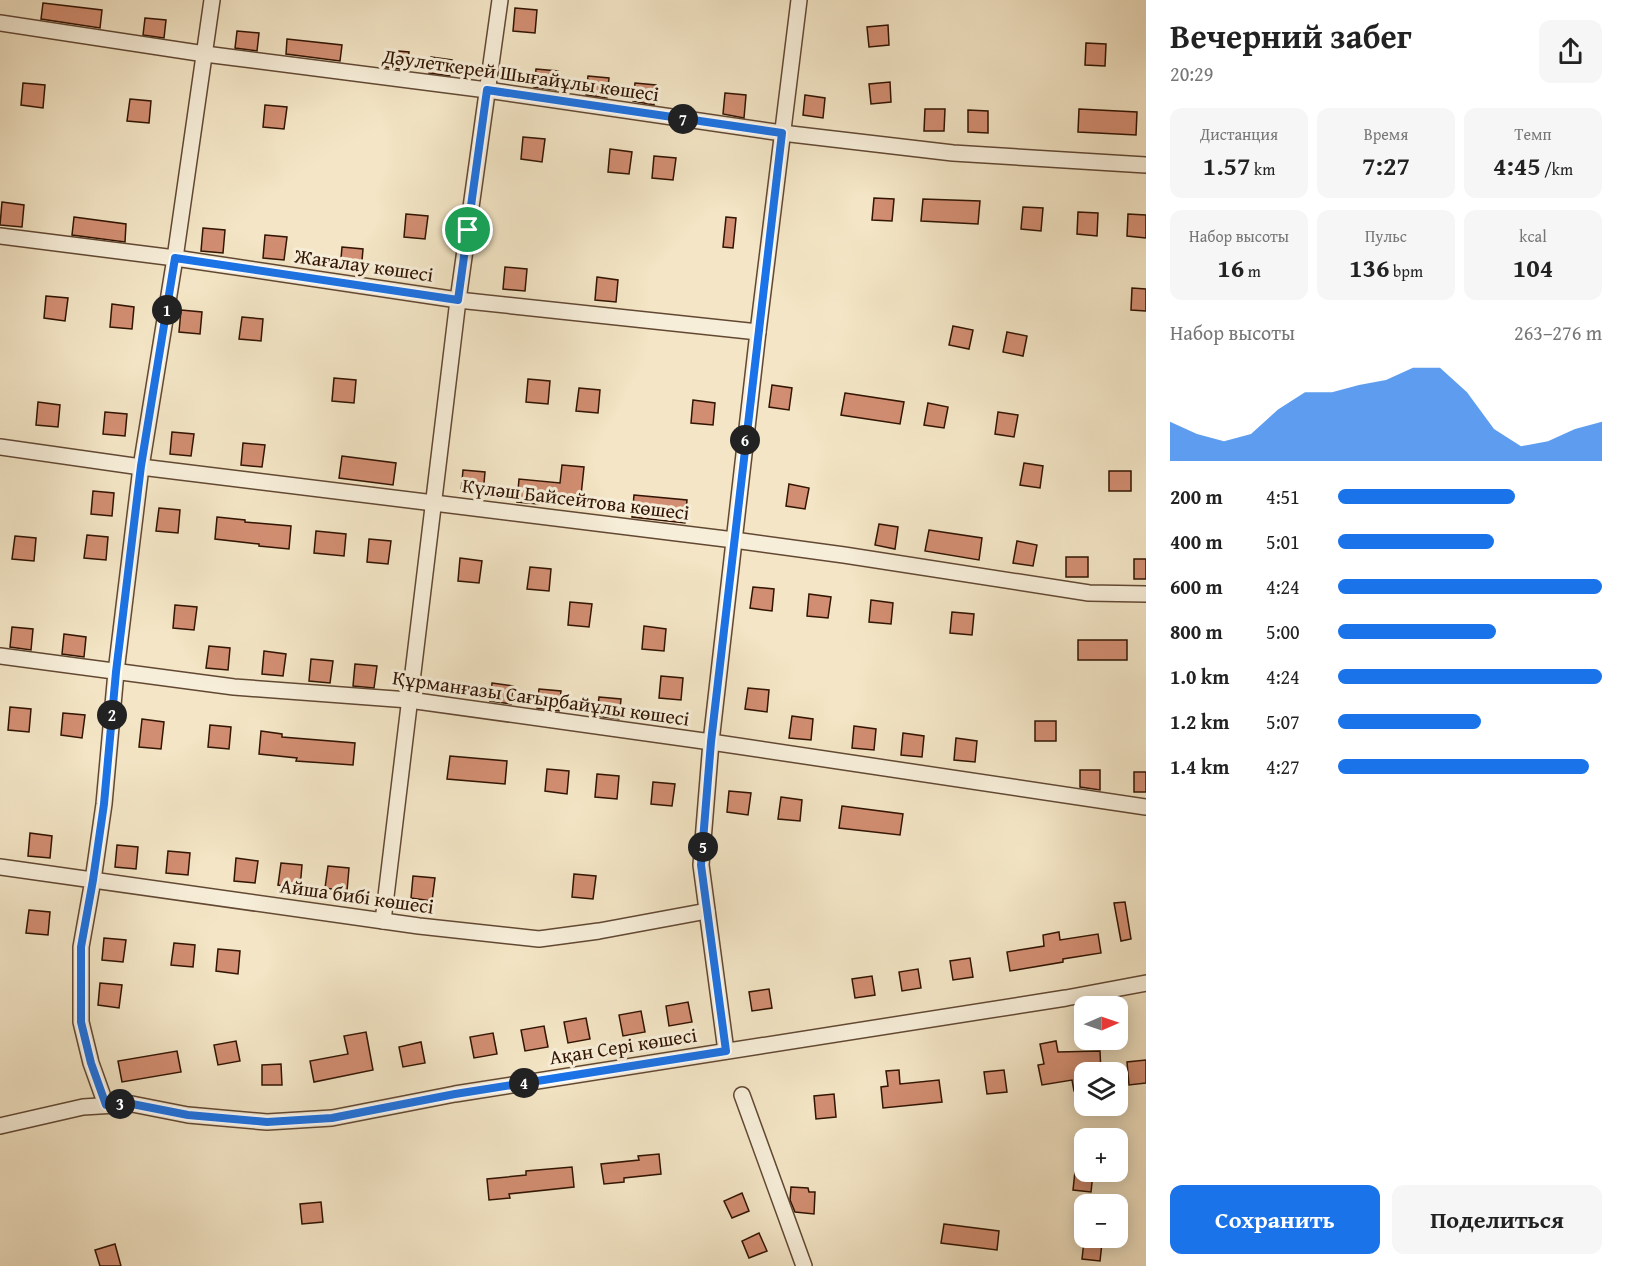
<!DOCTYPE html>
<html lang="ru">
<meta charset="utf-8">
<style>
:root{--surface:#fff;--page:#f6f6f6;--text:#222;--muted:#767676;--accent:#1a73e8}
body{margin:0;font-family:"Gentium Book Plus",serif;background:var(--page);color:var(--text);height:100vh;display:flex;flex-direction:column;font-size:22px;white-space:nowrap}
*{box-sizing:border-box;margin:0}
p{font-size:20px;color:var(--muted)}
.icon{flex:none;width:33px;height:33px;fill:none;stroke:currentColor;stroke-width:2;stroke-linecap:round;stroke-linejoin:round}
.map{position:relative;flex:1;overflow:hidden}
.details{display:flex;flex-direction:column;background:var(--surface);width:480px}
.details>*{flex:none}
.needle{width:39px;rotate:88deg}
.tools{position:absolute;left:1074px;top:996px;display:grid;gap:12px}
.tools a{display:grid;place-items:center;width:54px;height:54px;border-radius:12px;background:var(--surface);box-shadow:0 3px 15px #0003;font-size:30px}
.pin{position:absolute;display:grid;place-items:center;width:51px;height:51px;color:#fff;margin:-26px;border:3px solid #fff;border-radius:50%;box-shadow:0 2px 6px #0007}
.km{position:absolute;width:30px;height:30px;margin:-15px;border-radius:50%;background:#222;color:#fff;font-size:16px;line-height:30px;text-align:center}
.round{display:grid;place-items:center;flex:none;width:63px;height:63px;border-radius:12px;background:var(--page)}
.head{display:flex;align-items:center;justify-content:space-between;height:102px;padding:0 24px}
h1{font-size:33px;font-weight:700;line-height:45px}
.stats{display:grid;grid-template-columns:repeat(3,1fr);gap:9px;height:102px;padding:6px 24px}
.stats div{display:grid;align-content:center;border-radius:12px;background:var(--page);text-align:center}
.stats b{font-size:26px;font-weight:700}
.stats small{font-size:16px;font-weight:400}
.stats p{font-size:16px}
.chart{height:168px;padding:12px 24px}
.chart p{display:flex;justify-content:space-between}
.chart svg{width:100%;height:108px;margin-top:6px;fill:var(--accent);opacity:.7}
.primary-button{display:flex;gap:12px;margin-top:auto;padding:12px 24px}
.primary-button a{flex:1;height:69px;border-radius:12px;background:var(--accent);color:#fff;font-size:24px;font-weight:700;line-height:69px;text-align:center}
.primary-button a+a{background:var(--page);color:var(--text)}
ul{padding:0 24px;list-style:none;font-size:20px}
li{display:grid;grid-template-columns:96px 72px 1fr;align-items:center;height:45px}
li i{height:15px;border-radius:8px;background:var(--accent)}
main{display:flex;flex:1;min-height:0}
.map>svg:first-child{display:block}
.building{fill:#d28e72;stroke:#311402;stroke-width:1.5}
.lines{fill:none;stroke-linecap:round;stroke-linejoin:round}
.minor-casing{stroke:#624833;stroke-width:18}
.minor{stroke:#f7eed9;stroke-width:15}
.route-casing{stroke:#fff;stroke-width:12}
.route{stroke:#1a73e8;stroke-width:8}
.labels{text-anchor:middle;stroke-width:6;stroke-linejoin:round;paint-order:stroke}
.street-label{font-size:20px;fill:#311402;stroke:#f7eed9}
</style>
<main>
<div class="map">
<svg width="1146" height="1266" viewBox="0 0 1146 1266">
<rect width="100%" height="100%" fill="#f3e5c5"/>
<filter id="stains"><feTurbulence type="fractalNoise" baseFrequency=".00333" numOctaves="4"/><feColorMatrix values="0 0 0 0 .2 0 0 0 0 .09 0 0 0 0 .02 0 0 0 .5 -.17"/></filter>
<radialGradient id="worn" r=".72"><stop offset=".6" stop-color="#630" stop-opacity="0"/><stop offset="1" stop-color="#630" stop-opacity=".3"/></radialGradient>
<!-- building -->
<g class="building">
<polygon points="43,3 102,10 100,28 41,19"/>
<polygon points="515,8 537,10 535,33 513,31"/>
<polygon points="145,18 166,20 164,38 143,35"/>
<polygon points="888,25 889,45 869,47 867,27"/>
<polygon points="237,31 259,33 257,51 235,48"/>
<polygon points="287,39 342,45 340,61 286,54"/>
<polygon points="1086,43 1106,44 1105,66 1085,65"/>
<polygon points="387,50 409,52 407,70 386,67"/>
<polygon points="431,57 452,60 450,76 429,73"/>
<polygon points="536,69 558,71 556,90 534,87"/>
<polygon points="588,76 609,78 607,98 586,95"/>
<polygon points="890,82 891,102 871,104 869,84"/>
<polygon points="23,83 45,85 43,108 21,105"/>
<polygon points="635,83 656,85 654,105 633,101"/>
<polygon points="725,93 746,95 744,118 723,114"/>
<polygon points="805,95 825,98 823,118 803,115"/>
<polygon points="130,99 151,101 149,123 127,121"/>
<polygon points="265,105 287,107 284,129 263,127"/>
<polygon points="925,109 945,109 944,131 924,131"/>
<polygon points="1079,109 1137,112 1136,135 1078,132"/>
<polygon points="968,110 988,111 988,133 968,132"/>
<polygon points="523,137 545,139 542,162 521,159"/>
<polygon points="610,149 632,152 629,174 608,172"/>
<polygon points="654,156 676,158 673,180 652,178"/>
<polygon points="874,198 894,199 892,221 872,220"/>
<polygon points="923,199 980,201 978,224 921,221"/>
<polygon points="2,202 24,205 22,227 0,225"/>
<polygon points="1023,207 1043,208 1041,231 1021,229"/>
<polygon points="1078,212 1098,213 1097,236 1077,234"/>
<polygon points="406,214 428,216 425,239 404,237"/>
<polygon points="1128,214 1146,215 1146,238 1127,236"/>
<polygon points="74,217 126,224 125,242 72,235"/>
<polygon points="726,217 736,218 733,248 723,247"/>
<polygon points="203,228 225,230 223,253 201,251"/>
<polygon points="265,235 287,237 284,260 263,258"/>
<polygon points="342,247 363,249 361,272 340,270"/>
<polygon points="505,267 527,269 525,291 503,289"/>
<polygon points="597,277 618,280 616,302 595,300"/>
<polygon points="1132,288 1146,289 1146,311 1131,310"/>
<polygon points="46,296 68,298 65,321 44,318"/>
<polygon points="112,304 134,307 132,329 110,327"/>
<polygon points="181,310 202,312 200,334 179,332"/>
<polygon points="242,317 263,319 261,341 239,339"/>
<polygon points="953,326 973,330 969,349 949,345"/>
<polygon points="1007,332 1027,336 1023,356 1003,352"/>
<polygon points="334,378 356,380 354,403 332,401"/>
<polygon points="528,379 550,381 548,404 526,402"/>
<polygon points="772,385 792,388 789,410 769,407"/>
<polygon points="579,388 600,390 598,413 576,411"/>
<polygon points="845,393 904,402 900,424 841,415"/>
<polygon points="693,400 715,403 713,425 691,423"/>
<polygon points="38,402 60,405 58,427 36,425"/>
<polygon points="928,403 948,407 944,428 924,425"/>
<polygon points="105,412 127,414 125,436 103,434"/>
<polygon points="998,412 1018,415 1014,437 995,434"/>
<polygon points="172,432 194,434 191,456 170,454"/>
<polygon points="243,443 265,445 262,467 241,465"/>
<polygon points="342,456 396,463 393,485 339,478"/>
<polygon points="1024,463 1043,466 1040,488 1020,485"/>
<polygon points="562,465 584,467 580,505 538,501 538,504 517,502 519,479 560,483"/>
<polygon points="463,470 485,472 483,494 461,492"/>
<rect x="1109" y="471" width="22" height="20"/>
<polygon points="789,484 809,488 805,509 786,506"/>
<polygon points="93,491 114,493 112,516 91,514"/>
<polygon points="634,495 687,500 685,523 632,517"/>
<polygon points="159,508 180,510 178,533 156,531"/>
<polygon points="217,517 245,520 245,522 291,526 289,549 259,546 259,544 215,539"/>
<polygon points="879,524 898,527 895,549 875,545"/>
<polygon points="929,530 982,538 979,560 925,551"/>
<polygon points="316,531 346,534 344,556 314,553"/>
<polygon points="87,535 108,537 106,560 84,558"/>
<polygon points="15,536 36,538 34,561 12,559"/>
<polygon points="369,539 391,541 388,564 367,562"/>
<polygon points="1017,541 1037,545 1033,566 1013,563"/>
<rect x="1066" y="557" width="22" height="20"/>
<polygon points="460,558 482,561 479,583 458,581"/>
<rect x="1134" y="559" width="12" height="20"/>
<polygon points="530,567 551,569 549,591 527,589"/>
<polygon points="753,587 774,589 772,611 750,608"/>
<polygon points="809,594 831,597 828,618 807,616"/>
<polygon points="871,600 893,603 891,624 869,622"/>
<polygon points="570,602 592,604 589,627 568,625"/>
<polygon points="175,605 197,607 194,630 173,628"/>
<polygon points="952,612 974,614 972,635 950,633"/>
<polygon points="644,626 666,629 664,651 642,649"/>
<polygon points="12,627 33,629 31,650 10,647"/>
<polygon points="64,634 86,637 84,657 62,654"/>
<rect x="1078" y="640" width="49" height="20"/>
<polygon points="209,646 230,648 228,670 206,668"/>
<polygon points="264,651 286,654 283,676 262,674"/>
<polygon points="311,659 333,661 330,683 309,681"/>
<polygon points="355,664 377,666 374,688 353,686"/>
<polygon points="661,676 683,678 681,700 659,698"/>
<polygon points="492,683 513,686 511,704 490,701"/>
<polygon points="748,688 769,690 767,712 745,709"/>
<polygon points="539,689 561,691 559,711 537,708"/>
<polygon points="599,697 621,699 619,719 597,716"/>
<polygon points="10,707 31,709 29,732 8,730"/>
<polygon points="63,713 85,715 82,738 61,735"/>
<polygon points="792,716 813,719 811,740 789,738"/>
<polygon points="142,719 164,722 161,749 139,747"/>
<rect x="1035" y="721" width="21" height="20"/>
<polygon points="210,725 231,727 229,749 208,747"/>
<polygon points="854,726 876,729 874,750 852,748"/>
<polygon points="261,731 282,734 282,737 355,743 353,765 296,761 297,758 259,754"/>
<polygon points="903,733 924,736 922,757 901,755"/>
<polygon points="956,738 977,741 975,762 954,760"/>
<polygon points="450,756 507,761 505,784 447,779"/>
<polygon points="547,769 569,771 567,794 545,791"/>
<polygon points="1080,770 1100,770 1100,790 1080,787"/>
<rect x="1134" y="772" width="12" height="20"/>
<polygon points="597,774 619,776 617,799 595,797"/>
<polygon points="653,782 675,784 672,806 651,804"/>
<polygon points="729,791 751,793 748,815 727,812"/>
<polygon points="781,797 802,800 800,821 778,819"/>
<polygon points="842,806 903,814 900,835 839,828"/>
<polygon points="30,833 52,836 50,858 28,856"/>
<polygon points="117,845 138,847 136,869 115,867"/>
<polygon points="168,851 190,853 188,875 166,873"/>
<polygon points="236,858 258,861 255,883 234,881"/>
<polygon points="281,863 302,865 300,888 278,885"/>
<polygon points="328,866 349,868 347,891 325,888"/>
<polygon points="574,874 596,876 593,899 572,897"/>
<polygon points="413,876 435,878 432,901 411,898"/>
<polygon points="1125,902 1131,939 1121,941 1114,903"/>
<polygon points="29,910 50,912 48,935 26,933"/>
<polygon points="1059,932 1060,940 1098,934 1101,953 1063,959 1063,962 1010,971 1007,952 1044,946 1043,935"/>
<polygon points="104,938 126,940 123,962 102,960"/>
<polygon points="174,943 195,945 193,967 171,965"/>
<polygon points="218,949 240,951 238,974 216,971"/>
<polygon points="970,958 973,977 953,980 950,961"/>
<polygon points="918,969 921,988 902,991 899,972"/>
<polygon points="872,976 875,995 855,998 852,979"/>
<polygon points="100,983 122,985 119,1008 98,1005"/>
<polygon points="769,989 772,1008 752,1011 749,992"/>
<polygon points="688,1002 692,1022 669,1026 666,1006"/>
<polygon points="641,1011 645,1032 623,1036 619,1015"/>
<polygon points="586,1018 590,1039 568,1043 564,1022"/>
<polygon points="544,1026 548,1047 525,1051 521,1030"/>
<polygon points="366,1032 373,1070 314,1082 310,1061 348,1054 344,1036"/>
<polygon points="493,1033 497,1054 474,1058 470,1037"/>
<polygon points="236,1041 240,1061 218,1065 214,1045"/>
<polygon points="1056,1041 1058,1052 1100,1051 1101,1072 1084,1072 1084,1090 1074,1091 1072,1080 1042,1085 1038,1065 1044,1064 1040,1044"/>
<polygon points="421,1042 425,1063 403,1067 399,1047"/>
<polygon points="177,1051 181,1072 122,1082 118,1061"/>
<polygon points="1146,1060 1146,1083 1129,1085 1127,1062"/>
<polygon points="281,1064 282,1085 262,1085 262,1065"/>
<polygon points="899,1070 900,1084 939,1080 942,1102 883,1108 881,1087 888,1086 886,1071"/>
<polygon points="1004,1070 1007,1092 987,1094 984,1072"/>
<polygon points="834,1094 836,1117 816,1119 814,1096"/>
<polygon points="659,1154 661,1174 624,1178 624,1182 604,1184 601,1164 639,1160 638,1156"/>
<polygon points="572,1167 574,1187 509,1194 510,1198 489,1200 487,1179 526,1175 526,1171"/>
<polygon points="1075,1171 1093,1173 1091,1192 1073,1190"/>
<polygon points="791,1187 808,1188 809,1192 815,1192 814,1214 795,1212 790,1200"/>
<polygon points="742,1193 749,1211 732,1218 724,1201"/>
<polygon points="321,1202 323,1222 302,1224 300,1204"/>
<polygon points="944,1224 999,1231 997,1250 941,1243"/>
<polygon points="759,1233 767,1251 749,1258 742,1241"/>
<polygon points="1084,1241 1102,1243 1100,1261 1082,1259"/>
<polygon points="115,1244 121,1266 100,1266 95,1250"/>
</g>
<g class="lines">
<defs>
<g id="minor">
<polyline points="0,23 205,54 487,90 782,133 953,153 1146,165"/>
<polyline points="0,236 175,258 458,300 758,332"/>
<polyline points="0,447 141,467 734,540 844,555 1089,593 1146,594"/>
<polyline points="0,656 234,687 409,700 711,742 1146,807"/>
<polyline points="0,867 419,926 539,939 599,931 707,911"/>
<polyline points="383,921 458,300 500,0"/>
<polyline points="726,1051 701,865 711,742 758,332 799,0"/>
<polyline points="742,1095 804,1266"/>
<polyline points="106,1105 91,1063 81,1022 81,947 93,880 104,804 116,672 141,467 175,258 212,0"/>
<polyline points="0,1126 83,1107 132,1104 188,1115 267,1122 332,1118 455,1094 1066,998 1146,983"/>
</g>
</defs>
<!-- minor casing -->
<use href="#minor" class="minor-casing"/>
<!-- minor -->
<use href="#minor" class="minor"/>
</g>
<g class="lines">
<defs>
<polygon id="route" points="487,90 782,133 711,742 701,865 726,1051 455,1094 332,1118 267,1122 188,1115 132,1104 106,1105 91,1063 81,1022 81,947 93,880 104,804 116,672 141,466 175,258 458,300"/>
</defs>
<!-- route casing -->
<use href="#route" class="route-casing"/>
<!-- route -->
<use href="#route" class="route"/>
</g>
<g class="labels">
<!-- street labels -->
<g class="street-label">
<text transform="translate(521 75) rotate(8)" y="7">Дәулеткерей Шығайұлы көшесі</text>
<text transform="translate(364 265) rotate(8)" y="7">Жағалау көшесі</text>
<text transform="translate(576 499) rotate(7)" y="7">Күләш Байсейтова көшесі</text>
<text transform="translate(541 698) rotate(8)" y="7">Құрманғазы Сағырбайұлы көшесі</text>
<text transform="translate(357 896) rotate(8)" y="7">Айша бибі көшесі</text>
<text transform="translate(623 1046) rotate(-9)" y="7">Ақан Сері көшесі</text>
</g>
</g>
<rect width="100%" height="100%" filter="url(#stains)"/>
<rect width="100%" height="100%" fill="url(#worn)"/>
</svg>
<div class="tools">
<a><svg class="needle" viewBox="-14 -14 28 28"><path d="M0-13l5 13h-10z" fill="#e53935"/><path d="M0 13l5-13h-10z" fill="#767676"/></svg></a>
<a><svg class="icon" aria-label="layers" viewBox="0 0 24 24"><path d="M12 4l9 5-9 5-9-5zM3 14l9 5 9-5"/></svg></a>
<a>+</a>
<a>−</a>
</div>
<div class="pin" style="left:468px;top:230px;background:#1e9e55"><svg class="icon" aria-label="arrive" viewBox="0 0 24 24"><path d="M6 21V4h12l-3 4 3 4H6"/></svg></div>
<b class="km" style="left:167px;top:310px">1</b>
<b class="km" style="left:112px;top:715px">2</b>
<b class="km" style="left:120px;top:1104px">3</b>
<b class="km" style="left:524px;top:1083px">4</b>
<b class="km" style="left:703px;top:847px">5</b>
<b class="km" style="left:745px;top:440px">6</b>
<b class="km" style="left:683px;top:119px">7</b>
</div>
<section class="details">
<div class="head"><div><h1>Вечерний забег</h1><p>20:29</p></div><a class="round"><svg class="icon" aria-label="share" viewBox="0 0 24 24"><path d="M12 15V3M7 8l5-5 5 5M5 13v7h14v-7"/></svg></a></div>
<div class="stats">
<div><p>Дистанция</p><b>1.57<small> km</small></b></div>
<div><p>Время</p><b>7:27</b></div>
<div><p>Темп</p><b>4:45<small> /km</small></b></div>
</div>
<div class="stats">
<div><p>Набор высоты</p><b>16<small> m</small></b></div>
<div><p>Пульс</p><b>136<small> bpm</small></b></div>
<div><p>kcal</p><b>104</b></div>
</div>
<div class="chart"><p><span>Набор высоты</span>263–276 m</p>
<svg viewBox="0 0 160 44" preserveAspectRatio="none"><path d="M0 44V28L10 33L20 36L30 33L40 23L50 16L60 16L70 13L80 11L90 6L100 6L110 16L120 31L130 38L140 36L150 31L160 28V44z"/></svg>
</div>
<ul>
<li><b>200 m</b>4:51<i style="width:67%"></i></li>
<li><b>400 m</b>5:01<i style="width:59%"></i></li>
<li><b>600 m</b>4:24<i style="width:100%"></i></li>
<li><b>800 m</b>5:00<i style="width:60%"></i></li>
<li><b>1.0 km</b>4:24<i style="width:100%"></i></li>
<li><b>1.2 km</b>5:07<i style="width:54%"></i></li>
<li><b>1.4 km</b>4:27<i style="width:95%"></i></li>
</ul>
<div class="primary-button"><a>Сохранить</a><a>Поделиться</a></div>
</section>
</main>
